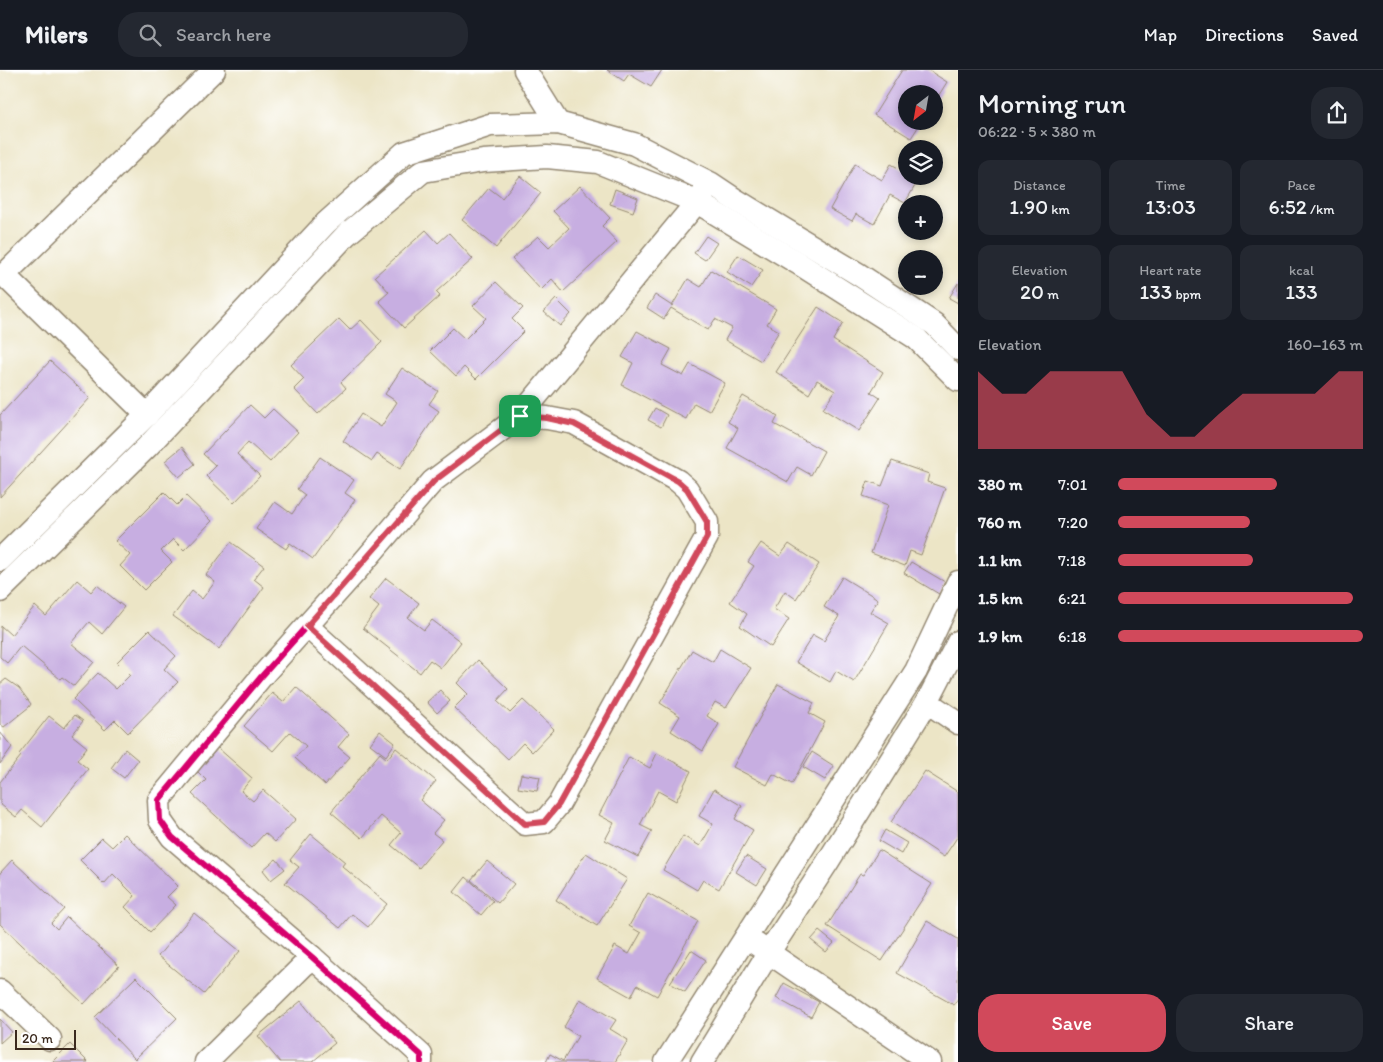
<!DOCTYPE html>
<meta charset="utf-8">
<style>
:root{--surface:#171b24;--page:#242831;--text:#f1f3f6;--muted:#9ea1a6;--line:#363941;--accent:#d1495b}
body{margin:0;font-family:Itim,sans-serif;background:var(--page);color:var(--text);height:100vh;display:flex;flex-direction:column;font-size:19px;white-space:nowrap}
*{box-sizing:border-box;margin:0}
p{font-size:16px;color:var(--muted)}
.icon{flex:none;width:28px;height:28px;fill:none;stroke:currentColor;stroke-width:2;stroke-linecap:round;stroke-linejoin:round}
.map{position:relative;flex:1;overflow:hidden}
.panel{display:flex;flex-direction:column;background:var(--surface);width:425px}
.panel>*{flex:none}
.needle{width:32px;rotate:211deg}
.controls{position:absolute;left:898px;top:15px;display:grid;gap:10px}
.controls a{display:grid;place-items:center;width:45px;height:45px;border-radius:50%;background:var(--surface);box-shadow:0 2px 8px #0003;font-size:25px}
.scale{position:absolute;left:15px;bottom:12px;width:61px;box-sizing:border-box;padding-left:5px;border:2px solid #3b2a1e;border-top:0;font-size:14px;line-height:18px;white-space:nowrap;color:#3b2a1e;-webkit-text-stroke:4px #fff;paint-order:stroke}
.pin{position:absolute;display:grid;place-items:center;width:42px;height:42px;color:#fff;margin:-21px;border-radius:10px;box-shadow:0 2px 8px #0006}
.round{display:grid;place-items:center;flex:none;width:52px;height:52px;border-radius:20px;background:var(--page)}
.headline{display:flex;align-items:center;justify-content:space-between;height:85px;padding:0 20px}
h1{font-size:28px;font-weight:600;line-height:38px}
.stats{display:grid;grid-template-columns:repeat(3,1fr);gap:8px;height:85px;padding:5px 20px}
.stats div{display:grid;align-content:center;border-radius:12px;background:var(--page);text-align:center}
.stats b{font-size:21px;font-weight:600}
.stats small{font-size:14px;font-weight:400}
.stats p{font-size:14px}
.chart{height:140px;padding:10px 20px}
.chart p{display:flex;justify-content:space-between}
.chart svg{width:100%;height:90px;margin-top:5px;fill:var(--accent);opacity:.7}
.cta{display:flex;gap:10px;margin-top:auto;padding:10px 20px}
.cta a{flex:1;height:58px;border-radius:20px;background:var(--accent);color:#fff;font-size:20px;font-weight:600;line-height:58px;text-align:center}
.cta a+a{background:var(--page);color:var(--text)}
ul{padding:0 20px;list-style:none;font-size:16px}
li{display:grid;grid-template-columns:80px 60px 1fr;align-items:center;height:38px}
li i{height:12px;border-radius:6px;background:var(--accent)}
header{display:flex;align-items:center;gap:30px;box-sizing:border-box;height:70px;padding:0 25px;background:var(--surface);border-bottom:1px solid var(--line)}
header strong{font-size:24px}
nav{display:flex;gap:28px;margin-inline-start:auto;font-size:18px}
.search{width:350px;height:45px;background:var(--page);display:flex;align-items:center;gap:12px;box-sizing:border-box;padding:0 18px;border-radius:20px;color:var(--muted);font-size:19px}
main{display:flex;flex:1;min-height:0}
.map>svg:first-child{display:block}
.building{fill:#c7aee1}
.lines{fill:none;stroke-linecap:round;stroke-linejoin:round}
.minor-casing{stroke:#948872;stroke-width:25}
.minor{stroke:#fff;stroke-width:22}
.cycleway-casing{stroke:#fff;stroke-width:9}
.cycleway{stroke:#d6006c;stroke-width:6}
.route-casing{stroke:#fff;stroke-width:10}
.route{stroke:#d1495b;stroke-width:6}
</style>
<header>
<strong>Milers</strong>
<div class="search"><svg class="icon" aria-label="search" viewBox="0 0 24 24"><circle cx="10" cy="10" r="6"/><path d="M15 15l6 6"/></svg>Search here</div>
<nav><a>Map</a><a>Directions</a><a>Saved</a></nav>
</header>
<main>
<div class="map">
<svg width="958" height="992" viewBox="0 0 958 992">
<rect width="100%" height="100%" fill="#fff"/>
<filter id="ink" filterUnits="userSpaceOnUse"><feTurbulence type="fractalNoise" baseFrequency=".02" numOctaves="2"/><feDisplacementMap in="SourceGraphic" scale="10" xChannelSelector="R" yChannelSelector="G"/><feConvolveMatrix kernelMatrix="1 2 1 2 8 2 1 2 1" color-interpolation-filters="sRGB"/></filter>
<filter id="wash" filterUnits="userSpaceOnUse"><feTurbulence type="fractalNoise" baseFrequency=".0096" numOctaves="4" result="noise"/><feDisplacementMap in="SourceGraphic" scale="20" xChannelSelector="R" yChannelSelector="G"/><feGaussianBlur stdDeviation="1.12" result="paint"/><feColorMatrix in="noise" values="0 0 0 0 0 0 0 0 0 0 0 0 0 0 0 0 0 1.4 0 .05"/><feComposite in="paint" operator="in"/></filter>
<g filter="url(#wash)">
<rect width="100%" height="100%" fill="#ece5c6"/>
<g id="blocks">
<!-- building -->
<g class="building">
<polygon points="607,0 662,0 651,17 629,4 624,11"/>
<polygon points="902,0 928,0 947,12 934,33 934,24 906,24 906,51 922,51 911,68 874,45"/>
<polygon points="855,94 882,110 891,94 906,102 906,106 914,106 919,109 905,133 890,125 874,154 856,144 852,151 830,139"/>
<polygon points="520,106 541,123 496,178 462,150 489,118 502,128"/>
<polygon points="580,116 610,148 602,156 617,172 563,222 552,209 541,220 512,189 538,166 549,177 569,158 553,141"/>
<polygon points="615,119 638,128 633,142 610,134"/>
<polygon points="426,160 438,173 449,163 473,189 436,222 440,226 404,258 379,231 389,222 375,206"/>
<polygon points="706,166 717,173 705,190 694,183"/>
<polygon points="738,185 763,200 751,217 727,202"/>
<polygon points="711,200 776,239 767,254 779,261 761,291 725,270 732,258 715,249 708,260 671,238 664,249 647,238 655,225 672,236 688,209 701,217"/>
<polygon points="496,212 523,238 512,249 524,261 476,309 464,297 456,306 430,281 453,258 465,269 486,248 473,236"/>
<polygon points="958,213 958,233 949,228"/>
<polygon points="556,229 571,244 560,256 544,242"/>
<polygon points="818,237 843,253 833,270 883,302 871,322 880,328 859,361 823,339 835,321 817,310 809,324 776,302"/>
<polygon points="339,249 350,260 361,250 382,272 341,312 346,318 318,344 294,319 304,309 291,295"/>
<polygon points="637,261 671,279 662,295 683,306 690,294 725,313 709,341 694,333 686,349 622,315 633,293 622,287"/>
<polygon points="50,291 90,328 0,427 0,345"/>
<polygon points="402,298 438,321 429,334 439,341 400,399 377,384 372,391 343,371 361,344 381,357 397,332 385,324"/>
<polygon points="743,326 778,346 774,354 824,381 811,405 797,397 788,412 727,378 738,358 728,352"/>
<polygon points="250,335 264,348 273,339 298,362 270,392 248,372 237,384 260,406 234,433 206,406 216,396 203,384"/>
<polygon points="655,338 667,345 661,357 648,350"/>
<polygon points="182,377 195,394 179,407 165,391"/>
<polygon points="320,387 354,410 345,423 355,430 313,489 290,473 286,479 256,459 275,432 292,444 305,425 297,419"/>
<polygon points="892,391 929,404 927,412 945,418 921,485 910,481 905,496 871,483 888,435 863,426 868,411 882,416"/>
<polygon points="164,422 177,435 186,426 212,451 184,480 173,469 161,481 172,492 144,520 120,496 130,485 115,471"/>
<polygon points="231,472 264,496 254,509 264,517 219,579 173,546 192,521 202,529 215,512 206,505"/>
<polygon points="761,473 780,486 789,474 819,494 796,529 785,521 774,539 789,549 771,577 740,556 747,544 730,532 754,496 748,492"/>
<polygon points="911,492 945,512 939,524 904,503"/>
<polygon points="842,507 878,529 870,542 889,553 854,612 836,601 830,612 796,592 813,565 824,571 839,546 824,537"/>
<polygon points="386,508 419,533 408,548 424,560 432,550 461,572 441,598 430,590 420,603 363,558 379,537 369,529"/>
<polygon points="77,510 91,522 97,515 124,537 102,564 89,552 71,573 94,592 74,616 62,607 60,609 21,576 7,593 0,587 1,556 11,565 35,536 46,546"/>
<polygon points="149,560 176,586 164,599 178,612 128,663 115,650 105,660 73,629 98,603 116,619 130,605 117,592"/>
<polygon points="720,579 751,598 726,638 715,632 707,646 719,654 703,681 671,661 680,646 660,633 692,580 713,592"/>
<polygon points="478,590 508,619 497,631 510,643 523,630 554,659 532,682 523,673 508,689 454,638 468,624 457,613"/>
<polygon points="6,609 19,618 31,634 29,637 4,657 0,654 0,614"/>
<polygon points="778,614 814,633 809,643 825,652 792,714 773,704 767,715 733,697"/>
<polygon points="296,617 349,664 338,677 350,687 325,715 295,688 306,676 290,662 273,681 244,656 272,623 283,632"/>
<polygon points="440,620 450,631 437,643 427,632"/>
<polygon points="75,645 83,651 72,665 87,677 77,690 88,699 42,757 22,740 16,747 0,734 0,712 21,686 19,684 49,646 64,658"/>
<polygon points="380,661 395,673 386,686 370,674"/>
<polygon points="0,662 12,677 0,694"/>
<polygon points="218,678 252,708 241,721 253,731 263,720 296,749 275,772 265,763 251,778 192,724 206,710 197,701"/>
<polygon points="396,678 436,711 420,730 444,750 433,763 442,770 419,798 391,775 401,763 381,746 362,768 331,742 380,683 387,689"/>
<polygon points="125,679 138,690 124,708 111,698"/>
<polygon points="812,682 834,696 825,710 803,697"/>
<polygon points="657,683 691,701 676,731 658,721 640,755 652,761 638,787 605,770 614,753 599,745 629,687 650,698"/>
<polygon points="925,701 958,722 958,766 944,787 891,752"/>
<polygon points="521,704 540,707 537,721 518,718"/>
<polygon points="714,719 742,736 735,749 753,760 719,819 703,810 697,820 663,800 683,766 700,776 713,754 699,746"/>
<polygon points="885,760 907,773 901,784 879,771"/>
<polygon points="125,764 178,816 167,827 176,835 150,862 125,837 135,826 113,804 104,814 80,790 102,768 112,777"/>
<polygon points="311,764 345,792 342,796 387,834 368,857 352,844 340,858 285,813 299,797 290,790"/>
<polygon points="879,780 932,814 882,891 827,856 860,804 863,805"/>
<polygon points="586,783 627,809 597,856 556,830"/>
<polygon points="746,786 767,799 757,815 736,802"/>
<polygon points="276,789 285,799 271,810 263,800"/>
<polygon points="12,790 64,839 51,853 57,859 67,847 119,896 84,934 0,854 0,803"/>
<polygon points="487,791 514,814 498,833 471,810"/>
<polygon points="466,807 493,831 481,845 454,822"/>
<polygon points="648,823 698,851 657,926 637,915 631,927 597,908 615,876 629,884 641,863 629,856"/>
<polygon points="194,843 240,881 204,924 158,886"/>
<polygon points="927,851 958,869 958,929 954,935 897,903"/>
<polygon points="819,861 834,873 826,882 811,870"/>
<polygon points="691,880 706,890 685,922 670,913"/>
<polygon points="136,907 177,948 135,989 95,947"/>
<polygon points="784,913 819,932 811,947 776,928"/>
<polygon points="580,929 616,950 610,959 628,970 615,992 546,992 550,984 563,991 578,966 564,957"/>
<polygon points="301,931 335,973 312,992 280,992 258,966"/>
<polygon points="0,949 12,962 0,973"/>
<polygon points="70,974 88,992 52,992"/>
</g>
</g>
</g>
<g filter="url(#ink)">
<use href="#blocks" fill-opacity="0" stroke="#948872" stroke-width="1"/>
<g class="lines">
<defs>
<g id="minor">
<polyline points="525,0 558,53"/>
<polyline points="147,345 4,205 214,0"/>
<polyline points="520,346 697,132 706,120"/>
<polyline points="0,490 147,345 326,153 404,83 490,55 558,53 634,74 710,113 734,129 858,204 934,254 958,279"/>
<polyline points="0,521 147,377 346,165 423,101 483,91 547,87 598,92 697,132 798,193 916,268 958,310"/>
<polyline points="307,556 525,754 544,752 559,734 707,467 707,452 687,419 678,411 574,353 547,348 520,346 433,411 355,502 261,607 159,730 160,750 172,767 312,887 421,985 421,992"/>
<polyline points="927,632 958,653"/>
<polyline points="756,874 930,992"/>
<polyline points="0,921 50,969"/>
<polyline points="206,992 312,887"/>
<polyline points="666,992 916,601 958,512"/>
<polyline points="702,992 769,882 827,793 927,632 958,572"/>
</g>
</defs>
<!-- minor casing -->
<use href="#minor" class="minor-casing"/>
<!-- minor -->
<use href="#minor" class="minor"/>
<defs>
<polyline id="cycleway" points="307,556 525,754 544,752 559,734 707,467 707,452 687,419 678,411 574,353 547,348 520,346 433,411 355,502 261,607 159,730 160,750 172,767 312,887 421,985 421,992"/>
</defs>
<!-- cycleway casing -->
<use href="#cycleway" class="cycleway-casing"/>
<!-- cycleway -->
<use href="#cycleway" class="cycleway"/>
</g>
</g>
<g class="lines" filter="url(#ink)">
<defs>
<polygon id="route" points="520,346 547,348 574,354 678,411 687,419 707,452 707,467 559,734 544,752 525,754 307,556 434,411"/>
</defs>
<!-- route casing -->
<use href="#route" class="route-casing"/>
<!-- route -->
<use href="#route" class="route"/>
</g>
</svg>
<div class="controls">
<a><svg class="needle" viewBox="-14 -14 28 28"><path d="M0-13l5 13h-10z" fill="#e53935"/><path d="M0 13l5-13h-10z" fill="#9ea1a6"/></svg></a>
<a><svg class="icon" aria-label="layers" viewBox="0 0 24 24"><path d="M12 4l9 5-9 5-9-5zM3 14l9 5 9-5"/></svg></a>
<a>+</a>
<a>−</a>
</div>
<div class="scale">20 m</div>
<div class="pin" style="left:520px;top:346px;background:#1e9e55"><svg class="icon" aria-label="arrive" viewBox="0 0 24 24"><path d="M6 21V4h12l-3 4 3 4H6"/></svg></div>
</div>
<section class="panel">
<div class="headline"><div><h1>Morning run</h1><p>06:22 · 5 × 380 m</p></div><a class="round"><svg class="icon" aria-label="share" viewBox="0 0 24 24"><path d="M12 15V3M7 8l5-5 5 5M5 13v7h14v-7"/></svg></a></div>
<div class="stats">
<div><p>Distance</p><b>1.90<small> km</small></b></div>
<div><p>Time</p><b>13:03</b></div>
<div><p>Pace</p><b>6:52<small> /km</small></b></div>
</div>
<div class="stats">
<div><p>Elevation</p><b>20<small> m</small></b></div>
<div><p>Heart rate</p><b>133<small> bpm</small></b></div>
<div><p>kcal</p><b>133</b></div>
</div>
<div class="chart"><p><span>Elevation</span>160–163 m</p>
<svg viewBox="0 0 160 44" preserveAspectRatio="none"><path d="M0 44V6L10 17L20 17L30 6L40 6L50 6L60 6L70 27L80 38L90 38L100 27L110 17L120 17L130 17L140 17L150 6L160 6V44z"/></svg>
</div>
<ul>
<li><b>380 m</b>7:01<i style="width:65%"></i></li>
<li><b>760 m</b>7:20<i style="width:54%"></i></li>
<li><b>1.1 km</b>7:18<i style="width:55%"></i></li>
<li><b>1.5 km</b>6:21<i style="width:96%"></i></li>
<li><b>1.9 km</b>6:18<i style="width:100%"></i></li>
</ul>
<div class="cta"><a>Save</a><a>Share</a></div>
</section>
</main>
